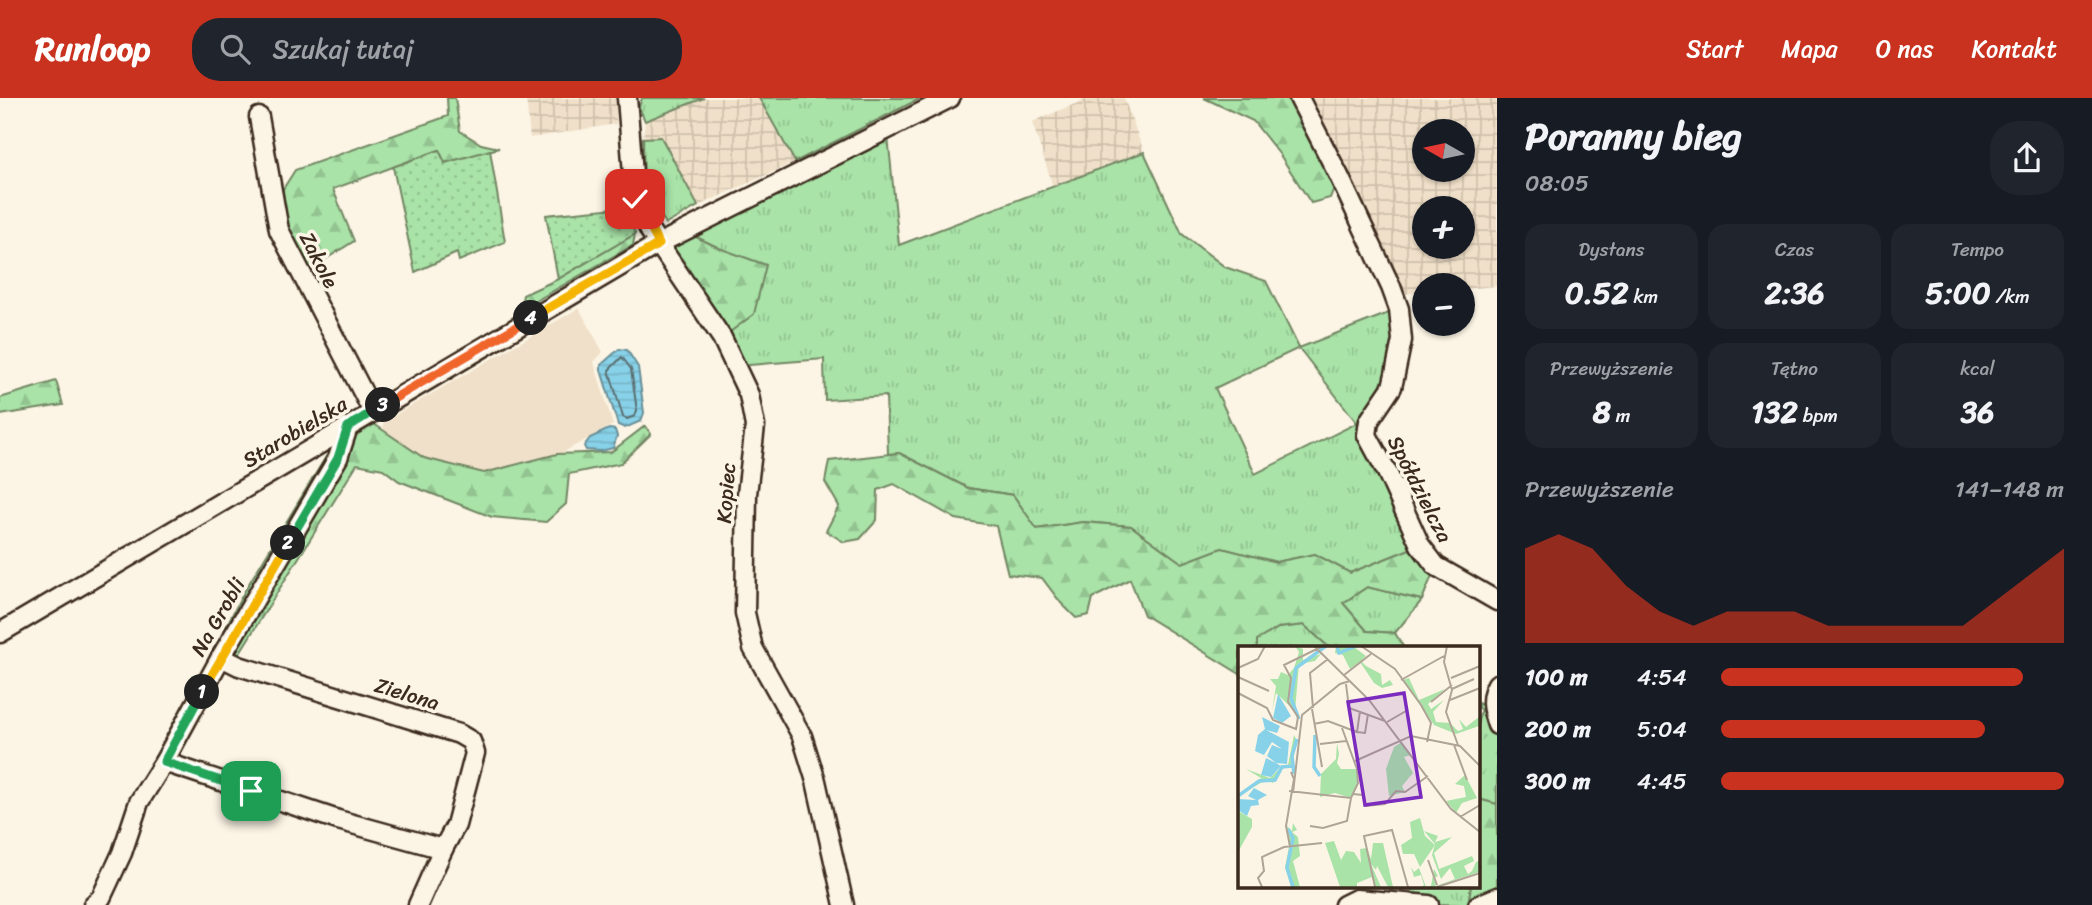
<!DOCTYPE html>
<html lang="pl">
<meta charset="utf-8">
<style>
:root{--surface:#171b24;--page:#20242c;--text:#f1f3f6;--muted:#9ea1a6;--accent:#c8321e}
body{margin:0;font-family:Sriracha,sans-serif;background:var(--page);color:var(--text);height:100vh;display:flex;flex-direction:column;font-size:26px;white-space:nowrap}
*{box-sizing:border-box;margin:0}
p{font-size:23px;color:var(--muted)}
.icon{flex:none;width:38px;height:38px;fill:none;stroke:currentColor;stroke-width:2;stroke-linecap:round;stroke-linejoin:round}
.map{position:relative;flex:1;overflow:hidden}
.panel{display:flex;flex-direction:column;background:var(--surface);width:595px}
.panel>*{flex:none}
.needle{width:46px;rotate:279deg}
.tools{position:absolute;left:1412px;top:21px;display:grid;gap:14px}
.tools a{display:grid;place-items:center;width:63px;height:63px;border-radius:50%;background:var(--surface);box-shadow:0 2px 5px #0004;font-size:35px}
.pin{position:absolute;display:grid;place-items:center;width:60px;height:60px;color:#fff;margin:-30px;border-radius:14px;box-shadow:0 4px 10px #0006}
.km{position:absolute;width:35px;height:35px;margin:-18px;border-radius:50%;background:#222;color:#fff;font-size:19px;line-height:35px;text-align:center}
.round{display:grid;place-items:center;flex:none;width:74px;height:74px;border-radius:28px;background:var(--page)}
.overview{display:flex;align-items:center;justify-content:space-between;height:119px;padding:0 28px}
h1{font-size:38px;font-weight:700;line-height:52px}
.figures{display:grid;grid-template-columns:repeat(3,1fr);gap:10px;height:119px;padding:7px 28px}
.figures div{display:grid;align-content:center;border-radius:18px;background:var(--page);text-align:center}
.figures b{font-size:30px;font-weight:700}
.figures small{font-size:19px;font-weight:400}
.figures p{font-size:19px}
.chart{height:196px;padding:14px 28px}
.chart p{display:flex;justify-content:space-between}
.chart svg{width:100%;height:126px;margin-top:7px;fill:var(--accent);opacity:.7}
ul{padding:0 28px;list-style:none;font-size:23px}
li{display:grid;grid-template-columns:112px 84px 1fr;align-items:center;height:52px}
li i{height:18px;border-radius:9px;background:var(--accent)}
header{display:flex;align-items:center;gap:42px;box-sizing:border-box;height:98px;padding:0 35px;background:var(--accent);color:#fff}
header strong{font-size:33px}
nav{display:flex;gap:38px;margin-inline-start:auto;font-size:24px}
.search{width:490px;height:63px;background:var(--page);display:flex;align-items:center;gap:18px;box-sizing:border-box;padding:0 24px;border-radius:28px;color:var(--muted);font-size:26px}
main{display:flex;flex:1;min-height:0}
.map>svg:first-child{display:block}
.built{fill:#f0e0c9}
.industrial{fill:url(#industrial-grid);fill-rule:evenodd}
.grass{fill:url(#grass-tufts);stroke:#728663;stroke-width:2;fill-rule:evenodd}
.forest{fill:url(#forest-firs);stroke:#728663;stroke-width:2}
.garden{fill:url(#garden-dots);stroke:#728663;stroke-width:2}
.water{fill:url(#water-rules);stroke:#698f98;stroke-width:2}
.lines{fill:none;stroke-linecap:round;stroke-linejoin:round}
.shore{stroke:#5a6d6f;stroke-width:2}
.minor-casing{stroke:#3b2a1e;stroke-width:23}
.minor{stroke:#fcf5e5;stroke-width:18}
.split-1-casing{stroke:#fff;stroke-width:14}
.split-2-casing{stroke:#fff;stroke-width:14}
.split-3-casing{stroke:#fff;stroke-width:14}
.split-4-casing{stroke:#fff;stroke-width:14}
.split-5-casing{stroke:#fff;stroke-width:14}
.split-1{stroke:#22a559;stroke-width:9}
.split-2{stroke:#f5b400;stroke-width:9}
.split-3{stroke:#22a559;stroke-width:9}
.split-4{stroke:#f0652b;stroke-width:9}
.split-5{stroke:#f5b400;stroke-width:9}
.labels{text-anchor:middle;stroke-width:7;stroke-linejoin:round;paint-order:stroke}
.street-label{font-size:21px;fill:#3b2a1e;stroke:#fcf5e5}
.inset-river{fill:none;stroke:#88d2e9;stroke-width:3.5}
.inset-road{fill:none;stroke:#afa495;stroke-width:2}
.view{fill:#7b2cbf;fill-opacity:0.15;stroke:#7b2cbf;stroke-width:3.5}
.inset-edge{fill:none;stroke:#3b2a1e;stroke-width:3.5}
</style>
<header>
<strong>Runloop</strong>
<div class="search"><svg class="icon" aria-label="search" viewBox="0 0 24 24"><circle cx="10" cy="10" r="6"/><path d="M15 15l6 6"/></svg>Szukaj tutaj</div>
<nav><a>Start</a><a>Mapa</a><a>O nas</a><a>Kontakt</a></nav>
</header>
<main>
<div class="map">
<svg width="1497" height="807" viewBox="0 0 1497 807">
<defs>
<pattern id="industrial-grid" width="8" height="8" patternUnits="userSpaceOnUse" patternTransform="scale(1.75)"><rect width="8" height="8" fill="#f0e0c9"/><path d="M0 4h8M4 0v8" fill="none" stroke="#cfc0ac"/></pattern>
<pattern id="grass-tufts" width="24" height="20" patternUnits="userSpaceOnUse" patternTransform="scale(1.75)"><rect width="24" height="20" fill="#a9e3a8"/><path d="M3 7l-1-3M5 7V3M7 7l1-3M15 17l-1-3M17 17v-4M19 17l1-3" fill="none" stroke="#92c390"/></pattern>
<pattern id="forest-firs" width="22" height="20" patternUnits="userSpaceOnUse" patternTransform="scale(1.75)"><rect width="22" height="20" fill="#a9e3a8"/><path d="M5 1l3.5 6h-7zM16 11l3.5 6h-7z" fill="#92c390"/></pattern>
<pattern id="garden-dots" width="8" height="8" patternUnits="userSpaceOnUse" patternTransform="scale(1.75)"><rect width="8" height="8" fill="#a9e3a8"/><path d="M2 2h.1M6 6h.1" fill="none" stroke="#92c390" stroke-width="1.8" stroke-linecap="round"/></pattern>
<pattern id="water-rules" width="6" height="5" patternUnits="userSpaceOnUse" patternTransform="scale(1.75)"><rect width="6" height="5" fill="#88d2e9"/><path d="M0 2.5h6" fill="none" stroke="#76b4c7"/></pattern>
</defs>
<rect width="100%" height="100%" fill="#fcf5e5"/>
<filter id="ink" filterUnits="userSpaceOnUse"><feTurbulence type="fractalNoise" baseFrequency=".0143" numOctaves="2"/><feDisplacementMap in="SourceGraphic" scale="14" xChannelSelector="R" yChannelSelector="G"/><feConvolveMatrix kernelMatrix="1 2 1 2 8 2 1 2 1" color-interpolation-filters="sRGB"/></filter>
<g filter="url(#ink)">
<!-- built -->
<polygon class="built" points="579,210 603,254 594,264 613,327 549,362 488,378 418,362 384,340 383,324"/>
<!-- industrial -->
<g class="industrial">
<polygon points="526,0 616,0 616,26 530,40"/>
<polygon points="704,0 759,0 795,64 698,108 661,39 643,40 645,23"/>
<polygon points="1089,0 1124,0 1144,54 1053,89 1032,24"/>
<path d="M1304,0H1497V188L1463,191V187H1424V194L1394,197ZM1424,33H1463V72H1424ZM1424,110H1463V149H1424Z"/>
</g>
<!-- grass -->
<g class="grass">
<polygon points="642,0 704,0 645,23 639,9"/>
<polygon points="759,0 921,0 795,64"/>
<path d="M888,38L899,147L1144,54L1182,136L1225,169L1266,183L1299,250L1399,211L1402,242L1369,323L1420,447L1350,475L1315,456L1276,464L1222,450L1182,466L1131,428L1083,424L1036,431L1013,397L968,390L899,355L888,356L886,298L825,302L824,261L736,268L722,240L719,150L692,137ZM1299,250L1357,325L1255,376L1215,290Z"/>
<polygon points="661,39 698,108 666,126 644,90 643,40"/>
<polygon points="1367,489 1422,502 1395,535 1367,533 1343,505"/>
<polygon points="1304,527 1330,550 1257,550 1257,542 1278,530"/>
<polygon points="1492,594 1497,627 1497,706 1478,701 1478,623 1481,612 1478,610 1478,605 1482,607"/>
<polygon points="1413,788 1471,788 1468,807 1411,805"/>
</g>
<!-- forest -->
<g class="forest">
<polygon points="447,0 455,0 460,33 481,46 499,50 445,65 439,52 333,91 354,143 307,173 285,128 283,91 295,72 448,18"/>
<polygon points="1204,0 1299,0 1339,78 1330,100 1311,105 1280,57 1253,23"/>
<polygon points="635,136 633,147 520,212 523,197 558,181"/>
<polygon points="692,137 719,150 766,167 754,216 722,240 671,155 672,148"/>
<polygon points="56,283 63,307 0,317 0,300"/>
<polygon points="374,326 424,360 484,375 557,356 611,354 645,328 651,336 621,365 569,376 566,406 546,424 492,419 399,383 383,371 357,366 237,559 220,540 245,492 330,352"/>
<polygon points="899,355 968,390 1013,397 1037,431 1083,424 1131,428 1182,465 1222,450 1276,464 1315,456 1350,475 1420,447 1436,468 1422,502 1367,489 1343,505 1367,533 1395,535 1404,550 1330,550 1304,527 1278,530 1257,542 1257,550 1240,550 1240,576 1144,517 1130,481 1093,500 1089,517 1076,520 1061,505 1042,480 1008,476 996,428 956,421 894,386 878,392 877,422 860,441 844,444 826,433 839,408 825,384 829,363"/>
<polygon points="1478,701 1497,706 1497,799 1478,807 1468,807 1471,788 1478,788"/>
</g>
<!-- garden -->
<g class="garden">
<polygon points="439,52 445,65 490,52 505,144 459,163 457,155 415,174 393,69"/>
<polygon points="626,109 635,136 558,181 546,117"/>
</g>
<!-- water -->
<g class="water">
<polygon points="619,251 627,252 638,269 644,315 641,323 625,330 618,327 601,272 601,267"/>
<polygon points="609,331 615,332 617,338 613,350 601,353 586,352 584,348 590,340"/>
</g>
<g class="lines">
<!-- shore -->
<polygon class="shore" points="622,259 631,271 637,313 635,318 627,321 623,319 609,272"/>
<defs>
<g id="minor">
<polyline points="627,0 635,101 650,133 722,240 749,297 755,328 747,396 745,515 753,550 802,638 816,683 844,807"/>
<polyline points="1299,0 1339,78 1391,189 1399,211 1402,242 1395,276 1392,289 1369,323 1367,337 1387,374 1420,447 1436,468 1497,503"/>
<polyline points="259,19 279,132 373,314"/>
<polyline points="0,535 658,146 950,0"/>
<polyline points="221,559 239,568 459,636 471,643 475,655 456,727 443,751"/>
<path d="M1497,586C1489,600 1492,612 1497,627"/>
<polyline points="164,664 338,722 443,751 418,807"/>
<polyline points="93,807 101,800 122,755 139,704 164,664 221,559 338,360 348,329"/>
<polyline points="1344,807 1356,801 1429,807"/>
<polyline points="1478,807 1497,799"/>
</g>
</defs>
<!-- minor casing -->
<use href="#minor" class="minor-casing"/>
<!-- minor -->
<use href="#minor" class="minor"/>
</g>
</g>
<g class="lines" filter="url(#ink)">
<defs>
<polyline id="split-1" points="202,594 164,664 251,693"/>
<polyline id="split-2" points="202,594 288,445"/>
<polyline id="split-3" points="288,445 338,360 348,329 383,307"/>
<polyline id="split-4" points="383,307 531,220"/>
<polyline id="split-5" points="531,220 659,146 635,101"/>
</defs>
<!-- split-1 casing -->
<use href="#split-1" class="split-1-casing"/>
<!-- split-2 casing -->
<use href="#split-2" class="split-2-casing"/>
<!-- split-3 casing -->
<use href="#split-3" class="split-3-casing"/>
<!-- split-4 casing -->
<use href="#split-4" class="split-4-casing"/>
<!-- split-5 casing -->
<use href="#split-5" class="split-5-casing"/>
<!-- split-1 -->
<use href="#split-1" class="split-1"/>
<!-- split-2 -->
<use href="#split-2" class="split-2"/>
<!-- split-3 -->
<use href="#split-3" class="split-3"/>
<!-- split-4 -->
<use href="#split-4" class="split-4"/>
<!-- split-5 -->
<use href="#split-5" class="split-5"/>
</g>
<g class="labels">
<!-- street labels -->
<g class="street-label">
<text transform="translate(319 162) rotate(63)" y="7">Zakole</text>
<text transform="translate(295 334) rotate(-31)" y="7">Starobielska</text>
<text transform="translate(1420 391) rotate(63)" y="7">Spółdzielcza</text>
<text transform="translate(726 395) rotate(-86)" y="7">Kopiec</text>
<text transform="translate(218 519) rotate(-60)" y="7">Na Grobli</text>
<text transform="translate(407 596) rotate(17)" y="7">Zielona</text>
</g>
</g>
<!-- overview -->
<g transform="translate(1238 548)">
<rect width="242" height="242" fill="#fcf5e5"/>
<path d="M164,96L173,109L166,111L175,127L164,140L167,146L151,150L148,123L156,101ZM227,129L239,152L224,157L218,167L208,155L228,151L226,140L217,138ZM186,185L200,190L197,196L214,191L196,207L201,223L234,210L236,215L226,220L230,228L234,225L238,216L241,215V226L196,241H183L186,239L183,229L176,231L173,221L176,226L181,222L188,241L193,240L196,223L200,230L196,232L198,240L217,233L212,222L203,233L194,209L197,198Z" fill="#a9e3a8"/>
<path d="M57,0L65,3V14L83,8L77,15L61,18L57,65L38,47L34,65L38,40L32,33H40L43,26L50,29L56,22L61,6ZM98,0L116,1L128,10L123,15L128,20L143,28L144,39L152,34L155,39L144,42L136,37L122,16L112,23L105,9L97,7ZM171,32L181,54L207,43L190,58L193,63L206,54L195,66L198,76L212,77L220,85L225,83L221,73L228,81L241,71V80L218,88L196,79L165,34ZM56,89L58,93L53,119L45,122L35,137L28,134L12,143L23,132L8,123L32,132L44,120L50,119ZM99,97L101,108L99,117L103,123H119L120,134L113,152L97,147L82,151L83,128L98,113ZM0,165L14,173V181L0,206ZM182,172L187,190L197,199L182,221L176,208H165L163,199L174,192L172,176ZM55,177L59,184L54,186L60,191L62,210L55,215L62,241H53L47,221L51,201L48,179L54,185ZM96,195L103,214L108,205L116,206L123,217L122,203L129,202L133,213L135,197H145L155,241H150L139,220L138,224L133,218L143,241H137L134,231L119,237V241H102L87,197Z" fill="#a9e3a8"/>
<path d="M40,48L53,70L44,77L35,72ZM24,71L42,80L39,87L28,84L51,96L49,118L38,117L43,120L33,131L23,129L28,112L38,117L29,110L34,99L44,103L34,96L26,109L17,105L20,89L27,83ZM16,142L29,149L20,154L21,159L13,160L9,170L0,164V153L18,154L10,150Z" fill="#88d2e9"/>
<path class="inset-river" d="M99,0L101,7L118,0M61,73L53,52L58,22L88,0M77,89L76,121L82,130M56,128L54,110L59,93M0,150L21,135L37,134L44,121L54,120M50,183L55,192L49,222L55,241"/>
<path class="inset-road" d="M76,0L131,54L213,163L242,186M123,0L157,23L183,59L193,77L189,96M209,0L206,16L214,44L208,66L220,99M0,22L20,13L27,0M106,29L133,8M0,31L31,45M213,32L242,20M163,34L206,10M108,38L111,62L147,75M214,43L236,33M0,47L29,62L35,74L58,83L60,71L50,56L53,32L46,19L85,0M212,54L242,42M193,56L214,39M75,62L72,27L90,13M74,63L84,121M149,76L168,65M76,78L90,75L119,86L122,65M119,86L127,87L130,68M82,98L108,95M216,99L229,134M117,115L173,90L222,100L242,120M51,145L113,152L120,137L119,123L104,82M55,147L64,69L102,38L112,35M115,148L125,149L128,160L147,158L158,145L167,146L190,130M222,171L242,159M72,180L85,182L109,175L113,152M52,200L48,180L56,133L53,126M190,214L199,239M24,241L20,232L26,225L24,211L46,201L84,197M137,241L126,190L154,184L170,241M199,241L242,227"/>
<path class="view" d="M166,47L183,151L127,159L110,56Z"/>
<rect width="242" height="242" class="inset-edge"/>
</g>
</svg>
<div class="tools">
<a><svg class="needle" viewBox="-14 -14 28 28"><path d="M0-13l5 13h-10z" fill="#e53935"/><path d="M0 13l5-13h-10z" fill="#9ea1a6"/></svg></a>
<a>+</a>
<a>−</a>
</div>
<div class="pin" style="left:251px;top:693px;background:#1e9e55"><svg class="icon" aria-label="arrive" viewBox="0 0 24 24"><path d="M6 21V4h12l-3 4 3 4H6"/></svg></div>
<div class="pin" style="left:635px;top:101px;background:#d93025"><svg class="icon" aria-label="check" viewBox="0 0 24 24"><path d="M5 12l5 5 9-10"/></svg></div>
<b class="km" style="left:202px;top:594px">1</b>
<b class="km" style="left:288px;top:445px">2</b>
<b class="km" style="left:383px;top:307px">3</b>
<b class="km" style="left:531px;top:220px">4</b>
</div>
<section class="panel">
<div class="overview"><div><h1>Poranny bieg</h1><p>08:05</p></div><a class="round"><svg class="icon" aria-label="share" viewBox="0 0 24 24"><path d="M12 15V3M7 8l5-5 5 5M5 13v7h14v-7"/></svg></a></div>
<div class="figures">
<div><p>Dystans</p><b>0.52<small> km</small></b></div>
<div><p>Czas</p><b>2:36</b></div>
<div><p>Tempo</p><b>5:00<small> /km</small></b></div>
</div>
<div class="figures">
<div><p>Przewyższenie</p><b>8<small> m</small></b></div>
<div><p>Tętno</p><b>132<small> bpm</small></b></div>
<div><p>kcal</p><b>36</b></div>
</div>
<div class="chart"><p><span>Przewyższenie</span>141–148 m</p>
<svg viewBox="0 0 160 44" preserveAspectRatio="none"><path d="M0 44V11L10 6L20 11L30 24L40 33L50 38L60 33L70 33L80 33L90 38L100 38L110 38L120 38L130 38L140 29L150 20L160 11V44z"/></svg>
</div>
<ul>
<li><b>100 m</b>4:54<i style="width:88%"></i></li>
<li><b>200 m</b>5:04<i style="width:77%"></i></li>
<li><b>300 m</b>4:45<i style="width:100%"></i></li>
</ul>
</section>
</main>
